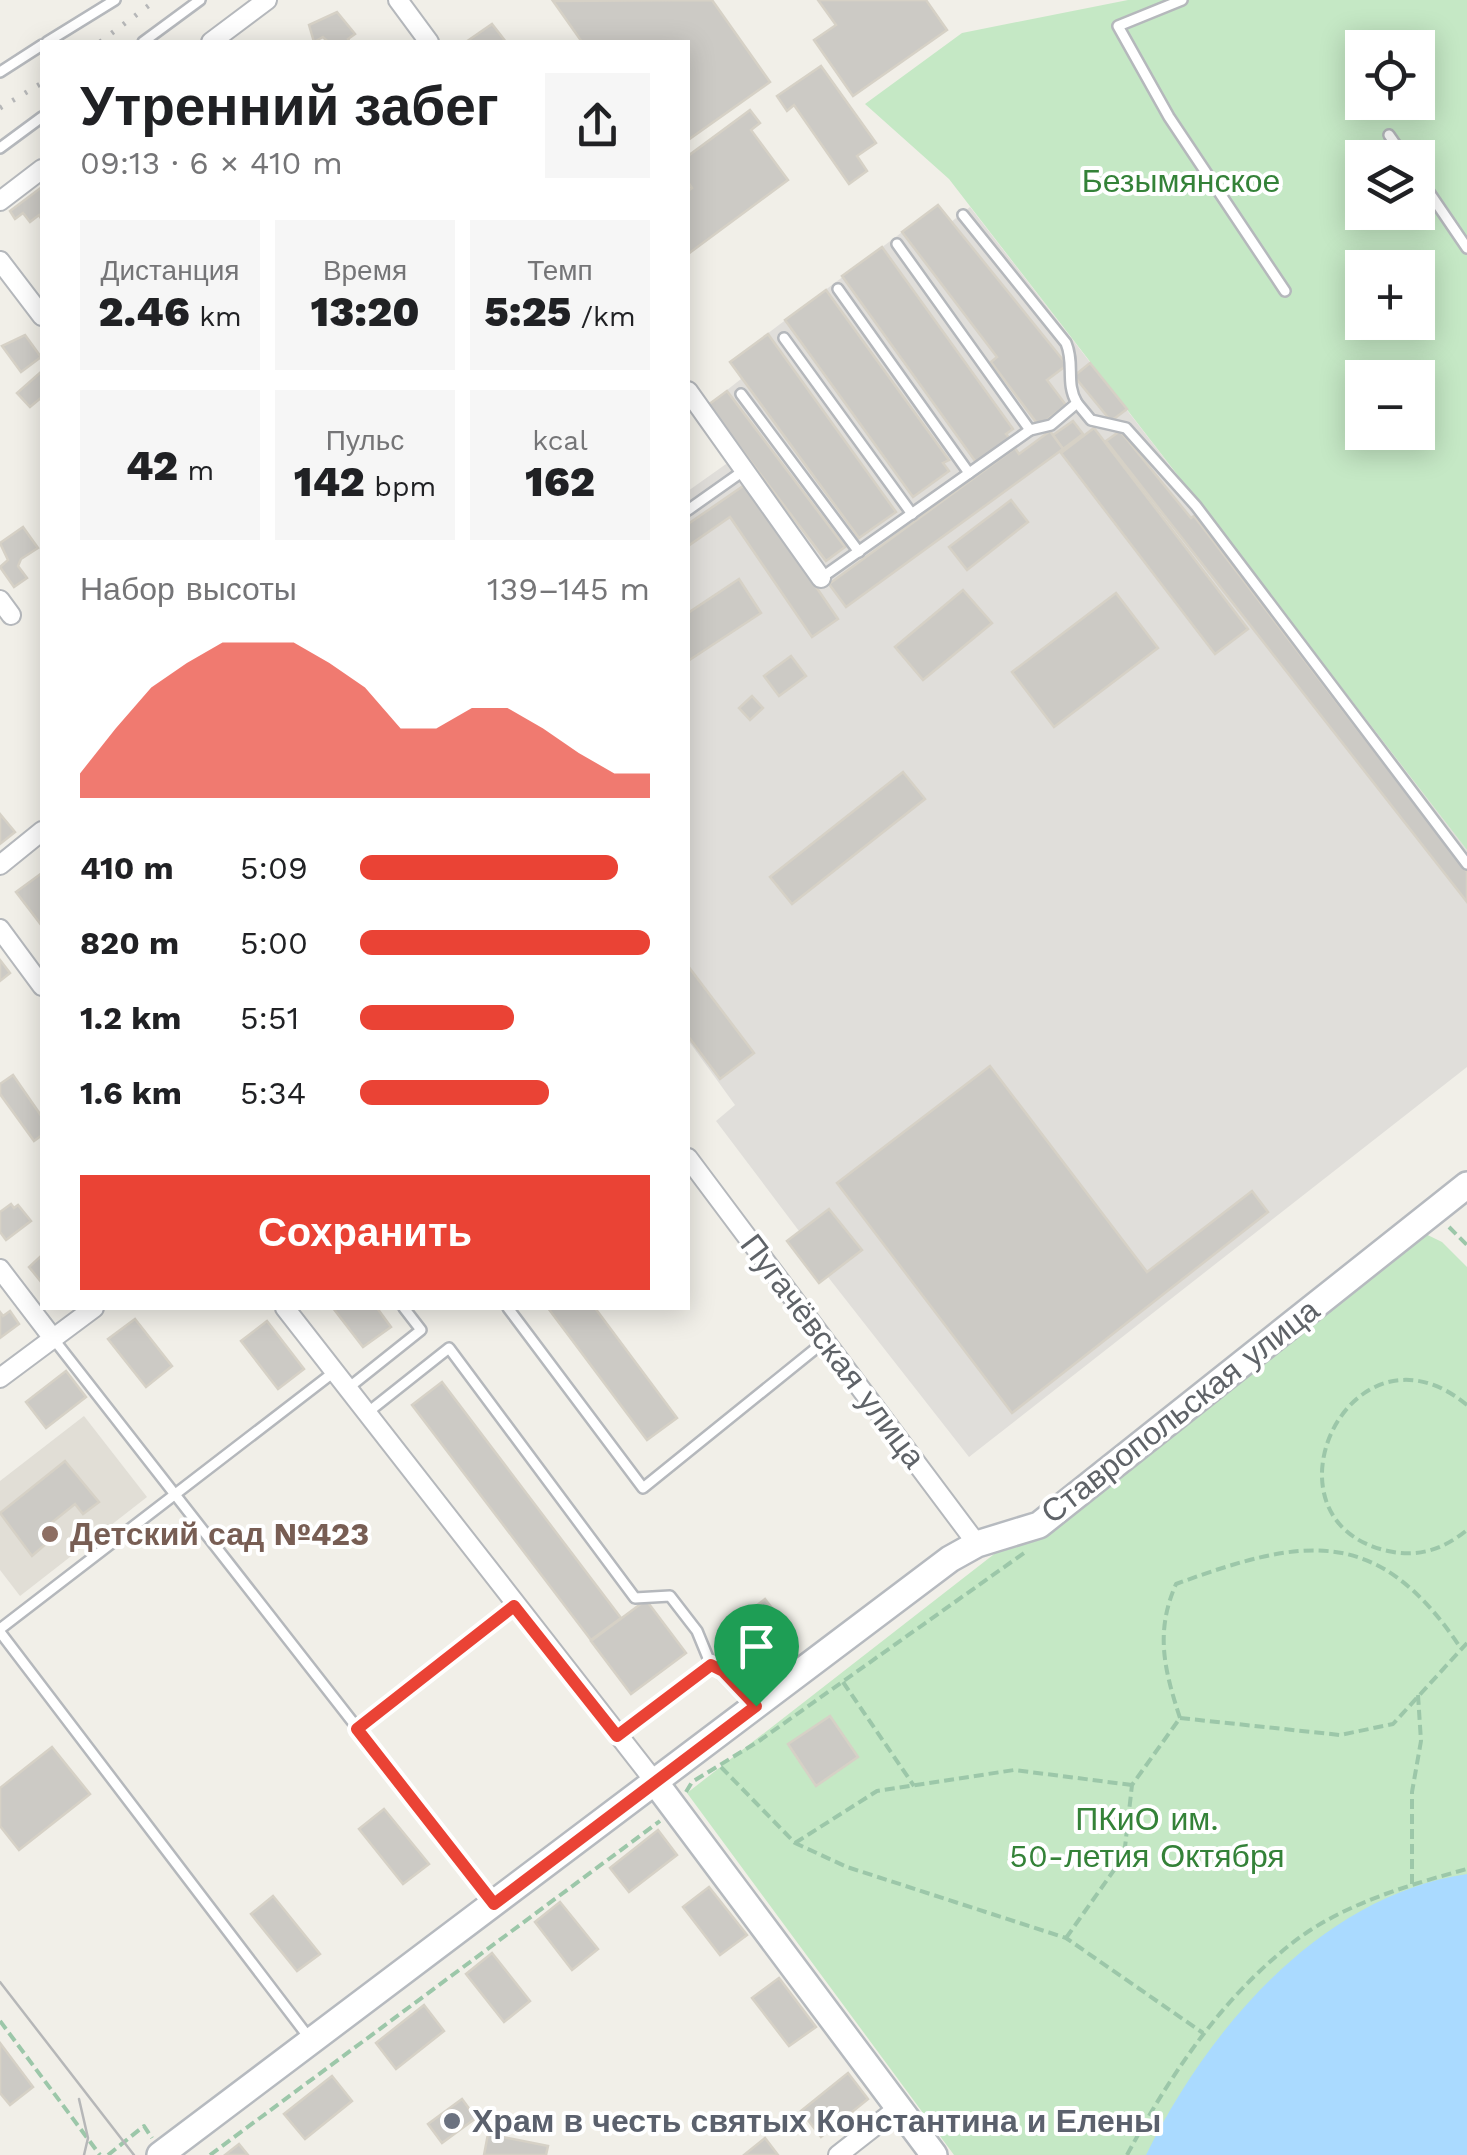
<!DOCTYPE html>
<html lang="ru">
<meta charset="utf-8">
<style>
:root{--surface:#fff;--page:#f6f6f6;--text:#202124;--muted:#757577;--accent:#ea4335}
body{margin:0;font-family:"Work Sans",sans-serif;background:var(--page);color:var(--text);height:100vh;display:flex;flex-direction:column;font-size:38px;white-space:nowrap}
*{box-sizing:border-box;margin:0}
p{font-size:32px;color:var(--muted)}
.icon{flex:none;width:55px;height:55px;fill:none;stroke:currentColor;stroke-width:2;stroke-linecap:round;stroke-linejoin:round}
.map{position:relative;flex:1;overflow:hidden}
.panel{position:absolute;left:40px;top:40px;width:650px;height:1270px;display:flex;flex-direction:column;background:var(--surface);border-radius:0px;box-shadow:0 5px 25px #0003}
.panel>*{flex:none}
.buttons{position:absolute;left:1345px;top:30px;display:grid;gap:20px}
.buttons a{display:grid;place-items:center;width:90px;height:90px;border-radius:0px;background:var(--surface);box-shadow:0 5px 25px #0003;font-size:50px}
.pin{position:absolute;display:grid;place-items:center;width:85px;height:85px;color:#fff;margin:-102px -42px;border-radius:50% 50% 50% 0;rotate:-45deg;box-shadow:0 0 10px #0007}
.pin .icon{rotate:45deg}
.round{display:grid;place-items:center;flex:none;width:105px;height:105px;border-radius:0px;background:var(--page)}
.headline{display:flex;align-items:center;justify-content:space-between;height:170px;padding:0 40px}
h1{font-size:55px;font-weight:800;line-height:75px}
.metrics{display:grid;grid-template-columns:repeat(3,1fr);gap:15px;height:170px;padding:10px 40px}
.metrics div{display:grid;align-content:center;border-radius:0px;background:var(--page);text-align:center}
.metrics b{font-size:42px;font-weight:800}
.metrics small{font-size:28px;font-weight:400}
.metrics p{font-size:28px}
.chart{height:280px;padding:20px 40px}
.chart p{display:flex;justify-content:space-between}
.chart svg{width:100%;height:180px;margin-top:10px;fill:var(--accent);opacity:.7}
.button{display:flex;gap:20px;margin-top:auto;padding:20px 40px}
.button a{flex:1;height:115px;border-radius:0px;background:var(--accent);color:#fff;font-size:40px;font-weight:800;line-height:115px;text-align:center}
ul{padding:0 40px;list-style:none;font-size:32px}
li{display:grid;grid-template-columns:160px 120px 1fr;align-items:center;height:75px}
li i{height:25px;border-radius:12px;background:var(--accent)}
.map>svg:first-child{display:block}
.industrial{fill:#e0deda}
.education{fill:#e1ded6}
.green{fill:#c5e8c5;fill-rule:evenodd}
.water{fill:#aadaff}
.building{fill:#cccac5;stroke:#d6d1c6;stroke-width:2.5}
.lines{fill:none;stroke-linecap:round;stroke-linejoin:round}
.lane-casing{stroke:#b5b8bc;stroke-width:14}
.street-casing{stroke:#b5b8bc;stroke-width:22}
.secondary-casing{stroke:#b6babf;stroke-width:30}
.path{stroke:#9cc7a9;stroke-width:4;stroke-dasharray:10 5;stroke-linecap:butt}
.lane{stroke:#fff;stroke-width:9}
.street{stroke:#fff;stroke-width:18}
.secondary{stroke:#fff;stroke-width:25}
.tram{stroke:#b6b7b8;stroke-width:2.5}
.rail{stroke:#b6b7b8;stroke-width:5;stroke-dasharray:2.5 12;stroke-linecap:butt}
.route-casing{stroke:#fff;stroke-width:20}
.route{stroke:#ea4335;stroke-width:12}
.education-dot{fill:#8d6e63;stroke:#fff;stroke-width:4}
.worship-dot{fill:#6b7280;stroke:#fff;stroke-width:4}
.labels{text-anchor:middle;stroke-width:8;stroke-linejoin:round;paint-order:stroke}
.park-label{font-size:32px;fill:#348238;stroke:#fff}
.street-label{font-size:32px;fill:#5f6368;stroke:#fff}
.education-label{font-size:32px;font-weight:bold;fill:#785e54;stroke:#fff;text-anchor:start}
.worship-label{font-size:32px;font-weight:bold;fill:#5b616d;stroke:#fff;text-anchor:start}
</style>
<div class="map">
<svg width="1467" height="2155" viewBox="0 0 1467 2155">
<rect width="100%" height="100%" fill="#f1efe8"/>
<!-- industrial -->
<polygon class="industrial" points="938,205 951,222 970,207 1467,850 1467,1067 969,1457 828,1277 819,1283 787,1241 799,1231 716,1121 735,1105 688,1040 688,491 743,452 708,405 741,379 730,362"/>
<!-- education -->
<polygon class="education" points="84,1416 147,1497 20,1596 0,1570 0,1481"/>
<!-- green -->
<g class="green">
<path d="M1128,0H1467V850L949,179L865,104L962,33ZM1362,48H1418V102H1362ZM1362,158H1418V212H1362ZM1362,268H1418V322H1362ZM1362,378H1418V432H1362Z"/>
<polygon points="1403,1223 1442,1242 1467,1267 1467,2155 954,2155 687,1793 1196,1397"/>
</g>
<!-- water -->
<path class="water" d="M1467,1874V2155H1146C1208,2029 1320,1896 1467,1874Z"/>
<!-- building -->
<g class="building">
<polygon points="712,0 770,82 688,140 688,42 582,42 553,1"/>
<polygon points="818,0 926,0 947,30 853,96 814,40 836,25"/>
<polygon points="337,12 355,34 348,39 350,42 328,42 323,37 314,42 309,25"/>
<polygon points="492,24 506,42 466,42"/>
<polygon points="821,66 876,143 857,156 867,171 849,184 794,105 787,111 777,96"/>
<polygon points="750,110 760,123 751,130 788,180 688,254 688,191 692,188 688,182 688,156"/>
<polygon points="42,187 42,220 39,215 30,222 23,213 15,219 10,211"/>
<polygon points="938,205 1067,365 1047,380 1066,405 1039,426 991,362 997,357 902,232"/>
<polygon points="882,247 1013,429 1006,434 1012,441 978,465 842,276"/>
<polygon points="826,290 949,460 943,463 949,471 913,497 785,320"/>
<polygon points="768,334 896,512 859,538 730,362"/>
<polygon points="25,335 41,357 21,372 2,346"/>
<polygon points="1090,363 1127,409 1111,421 1074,376"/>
<polygon points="42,371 42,397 30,407 17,393"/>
<polygon points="727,391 845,547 826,561 708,405"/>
<polygon points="1073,421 1083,434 1063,449 1053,435"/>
<polygon points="1094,428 1248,629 1215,654 1061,453"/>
<polygon points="1050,431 1063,449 846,607 829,584 1015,448 1019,454"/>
<polygon points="1120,431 1191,518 1194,516 1467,872 1467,902 1106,441"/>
<polygon points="746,484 838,619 812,637 730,517 688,546 688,524"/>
<polygon points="1011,500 1028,522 967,570 949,547"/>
<polygon points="23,527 38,548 21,559 18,566 27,578 14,587 0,567 8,560 0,543"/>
<polygon points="739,579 761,613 688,661 688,613"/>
<polygon points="963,590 992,623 923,680 895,647"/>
<polygon points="1116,593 1158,648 1054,727 1012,672"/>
<polygon points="791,656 806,676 779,696 764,676"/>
<polygon points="752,696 763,708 750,720 739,708"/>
<polygon points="903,772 925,799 792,904 770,877"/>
<polygon points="0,814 15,832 0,844"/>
<polygon points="42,873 42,926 16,892"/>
<polygon points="0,960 10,973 0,981"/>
<polygon points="688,966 754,1053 720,1079 688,1036"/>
<polygon points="990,1066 1147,1272 1252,1191 1268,1212 1012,1413 837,1183"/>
<polygon points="13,1075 42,1117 42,1135 34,1141 0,1094 0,1084"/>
<polygon points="11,1204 14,1208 18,1205 31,1221 6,1240 0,1232 0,1212"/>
<polygon points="829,1209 862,1250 819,1283 787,1241"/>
<polygon points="42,1255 42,1283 29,1267"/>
<polygon points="333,1308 377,1308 391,1327 363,1347"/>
<polygon points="548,1308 595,1308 677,1418 647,1440"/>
<polygon points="10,1311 19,1324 0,1338 0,1312 3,1316"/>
<polygon points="135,1319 172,1366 146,1387 108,1339"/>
<polygon points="267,1321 304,1369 278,1389 241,1341"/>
<polygon points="66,1371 86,1397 46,1428 26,1402"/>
<polygon points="442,1382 621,1618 591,1640 412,1405"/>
<polygon points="65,1461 99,1502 83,1514 75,1504 40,1532 48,1542 32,1556 0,1513"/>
<polygon points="765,1599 785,1625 737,1662 717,1636"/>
<polygon points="646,1600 686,1653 631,1694 591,1641"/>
<polygon points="830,1716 858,1757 816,1786 788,1744"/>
<polygon points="52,1747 90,1794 19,1850 0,1826 0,1788"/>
<polygon points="384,1809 429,1864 403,1884 359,1829"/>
<polygon points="658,1830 677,1855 629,1892 610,1868"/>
<polygon points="709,1887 747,1935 720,1955 683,1907"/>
<polygon points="273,1896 320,1954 297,1971 251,1914"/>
<polygon points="560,1902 598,1949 572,1970 535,1922"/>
<polygon points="492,1953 530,2001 504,2022 466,1974"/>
<polygon points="779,1978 816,2027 789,2046 752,1998"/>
<polygon points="424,2005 444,2031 396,2069 376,2043"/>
<polygon points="0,2043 33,2087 10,2105 0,2093"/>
<polygon points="848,2073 868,2099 821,2137 801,2111"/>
<polygon points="332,2076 352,2101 305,2139 284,2114"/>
<polygon points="462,2099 476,2118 442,2143 428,2124"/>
<polygon points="488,2134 548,2146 546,2155 484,2155"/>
<polygon points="765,2138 778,2155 744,2155"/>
<polygon points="239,2144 248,2155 225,2155"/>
</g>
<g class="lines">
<defs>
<g id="lane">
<polyline points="1182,0 1118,26 1169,117 1285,291"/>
<polyline points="47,42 115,0"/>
<polyline points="143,42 200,0"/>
<polyline points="0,72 42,45"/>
<polyline points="1389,135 1405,158"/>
<polyline points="0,148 42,117"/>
<polyline points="1418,176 1467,248"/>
<polyline points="897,244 1030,430"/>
<polyline points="838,289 969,473"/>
<polyline points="784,338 912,514"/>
<polyline points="741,394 859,552"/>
<polyline points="1077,403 1091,420 1126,428 1196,506 1467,864"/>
<polyline points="688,510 746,469"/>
<path d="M821,578L1030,430L1051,425L1077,403C1065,383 1075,364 1066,343L963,215"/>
<polyline points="508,1308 643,1488 825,1341"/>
<polyline points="52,1337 494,1903"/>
<polyline points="347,1389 421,1330 404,1308"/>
<polyline points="367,1413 449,1348 635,1598 670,1596 697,1631 711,1665 723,1671 755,1705"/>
<polyline points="0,1629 334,1372"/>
<polyline points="0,1632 310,2039"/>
<polyline points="357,1729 514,1606"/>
<polyline points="619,1734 711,1665"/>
</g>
<g id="street">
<polyline points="398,0 429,42"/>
<polyline points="211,42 267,0"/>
<polyline points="0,201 42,169"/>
<polyline points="0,261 42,316"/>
<polyline points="688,391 821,578"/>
<polyline points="0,600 11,615"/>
<polyline points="0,865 42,831"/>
<polyline points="0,929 42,986"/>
<polyline points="688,1158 977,1544"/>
<polyline points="0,1269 52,1337"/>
<polyline points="285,1308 655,1782"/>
<polyline points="0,1378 94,1308"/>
<polyline points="838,2155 898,2108"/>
</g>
<g id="secondary">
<polyline points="655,1782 934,2155"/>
<polyline points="160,2155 950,1559 977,1544 1039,1525 1467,1185"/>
</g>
</defs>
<!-- lane casing -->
<use href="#lane" class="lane-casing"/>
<!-- street casing -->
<use href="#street" class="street-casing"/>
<!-- secondary casing -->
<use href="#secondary" class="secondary-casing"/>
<!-- path -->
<g class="path">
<polyline points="1449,1227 1467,1245"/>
<path d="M1467,1405C1350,1308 1252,1521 1388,1551C1418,1558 1444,1549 1467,1530"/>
<polyline points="843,1682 914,1786"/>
<path d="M1180,1718C1164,1669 1155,1632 1176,1584C1302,1538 1377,1523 1460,1647"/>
<polyline points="1180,1718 1340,1735 1393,1724 1467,1643"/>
<polyline points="721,1767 795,1843 847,1867 1066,1938 1203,2033"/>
<polyline points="686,1792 692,1782 759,1741 1024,1553"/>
<polyline points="795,1843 877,1791 1014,1770 1132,1785"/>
<polyline points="1412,1884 1412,1792 1421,1741 1418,1695"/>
<polyline points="1066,1938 1124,1856 1132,1785 1180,1718"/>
<polyline points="0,2021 100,2155"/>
<polyline points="108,2155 144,2126 152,2138"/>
<polyline points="210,2155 660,1821"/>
<path d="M1127,2155C1169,2077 1220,2000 1291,1944C1340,1905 1408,1885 1467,1869"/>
</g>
<!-- lane -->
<use href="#lane" class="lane"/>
<!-- street -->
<use href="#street" class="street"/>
<!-- secondary -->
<use href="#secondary" class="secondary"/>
<!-- tram -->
<g class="tram">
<polyline points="0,1982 134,2155"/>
<polyline points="79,2099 88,2138 84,2155"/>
</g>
<!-- rail -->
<g class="rail">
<polyline points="100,42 156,0"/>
<polyline points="0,108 42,83"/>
</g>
</g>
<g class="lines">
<defs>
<polygon id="route" points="514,1606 617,1736 711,1665 723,1671 756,1706 494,1904 357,1729"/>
</defs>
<!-- route casing -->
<use href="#route" class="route-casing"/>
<!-- route -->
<use href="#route" class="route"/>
</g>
<!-- markers -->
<circle class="education-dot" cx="50" cy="1534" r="10"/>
<circle class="worship-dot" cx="452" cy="2121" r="10"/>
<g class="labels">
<!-- park labels -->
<g class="park-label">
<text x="1181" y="192">Безымянское</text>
<text x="1147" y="1830">ПКиО им.<tspan x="1147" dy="37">50-летия Октября</tspan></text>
</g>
<!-- street labels -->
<g class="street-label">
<text transform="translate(833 1351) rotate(53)" y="11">Пугачёвская улица</text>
<text transform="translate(1180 1411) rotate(-38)" y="11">Ставропольская улица</text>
</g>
<!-- education labels -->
<g class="education-label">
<text x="70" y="1545">Детский сад №423</text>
</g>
<!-- worship labels -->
<g class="worship-label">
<text x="472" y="2132">Храм в честь святых Константина и Елены</text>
</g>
</g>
</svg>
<div class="buttons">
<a><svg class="icon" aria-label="locate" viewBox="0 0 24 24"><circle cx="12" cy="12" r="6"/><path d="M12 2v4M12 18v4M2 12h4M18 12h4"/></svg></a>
<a><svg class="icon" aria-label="layers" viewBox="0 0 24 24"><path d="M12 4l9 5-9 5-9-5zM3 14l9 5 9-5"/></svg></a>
<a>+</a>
<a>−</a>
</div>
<div class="pin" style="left:756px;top:1706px;background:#1e9e55"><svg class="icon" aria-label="arrive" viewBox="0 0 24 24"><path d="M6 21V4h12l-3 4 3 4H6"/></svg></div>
<section class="panel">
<div class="headline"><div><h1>Утренний забег</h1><p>09:13 · 6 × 410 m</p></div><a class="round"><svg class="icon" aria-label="share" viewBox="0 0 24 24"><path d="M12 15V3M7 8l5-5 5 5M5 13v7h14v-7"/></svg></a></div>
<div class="metrics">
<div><p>Дистанция</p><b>2.46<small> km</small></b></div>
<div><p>Время</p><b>13:20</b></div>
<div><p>Темп</p><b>5:25<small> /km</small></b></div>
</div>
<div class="metrics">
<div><b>42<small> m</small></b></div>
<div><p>Пульс</p><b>142<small> bpm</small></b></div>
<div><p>kcal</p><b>162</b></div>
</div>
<div class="chart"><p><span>Набор высоты</span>139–145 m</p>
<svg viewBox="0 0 160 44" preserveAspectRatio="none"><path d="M0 44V38L10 27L20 17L30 11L40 6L50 6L60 6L70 11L80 17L90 27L100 27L110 22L120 22L130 27L140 33L150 38L160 38V44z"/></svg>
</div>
<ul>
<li><b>410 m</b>5:09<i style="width:89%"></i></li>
<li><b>820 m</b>5:00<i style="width:100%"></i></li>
<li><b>1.2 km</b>5:51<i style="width:53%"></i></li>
<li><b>1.6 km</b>5:34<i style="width:65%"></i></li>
</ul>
<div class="button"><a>Сохранить</a></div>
</section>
</div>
